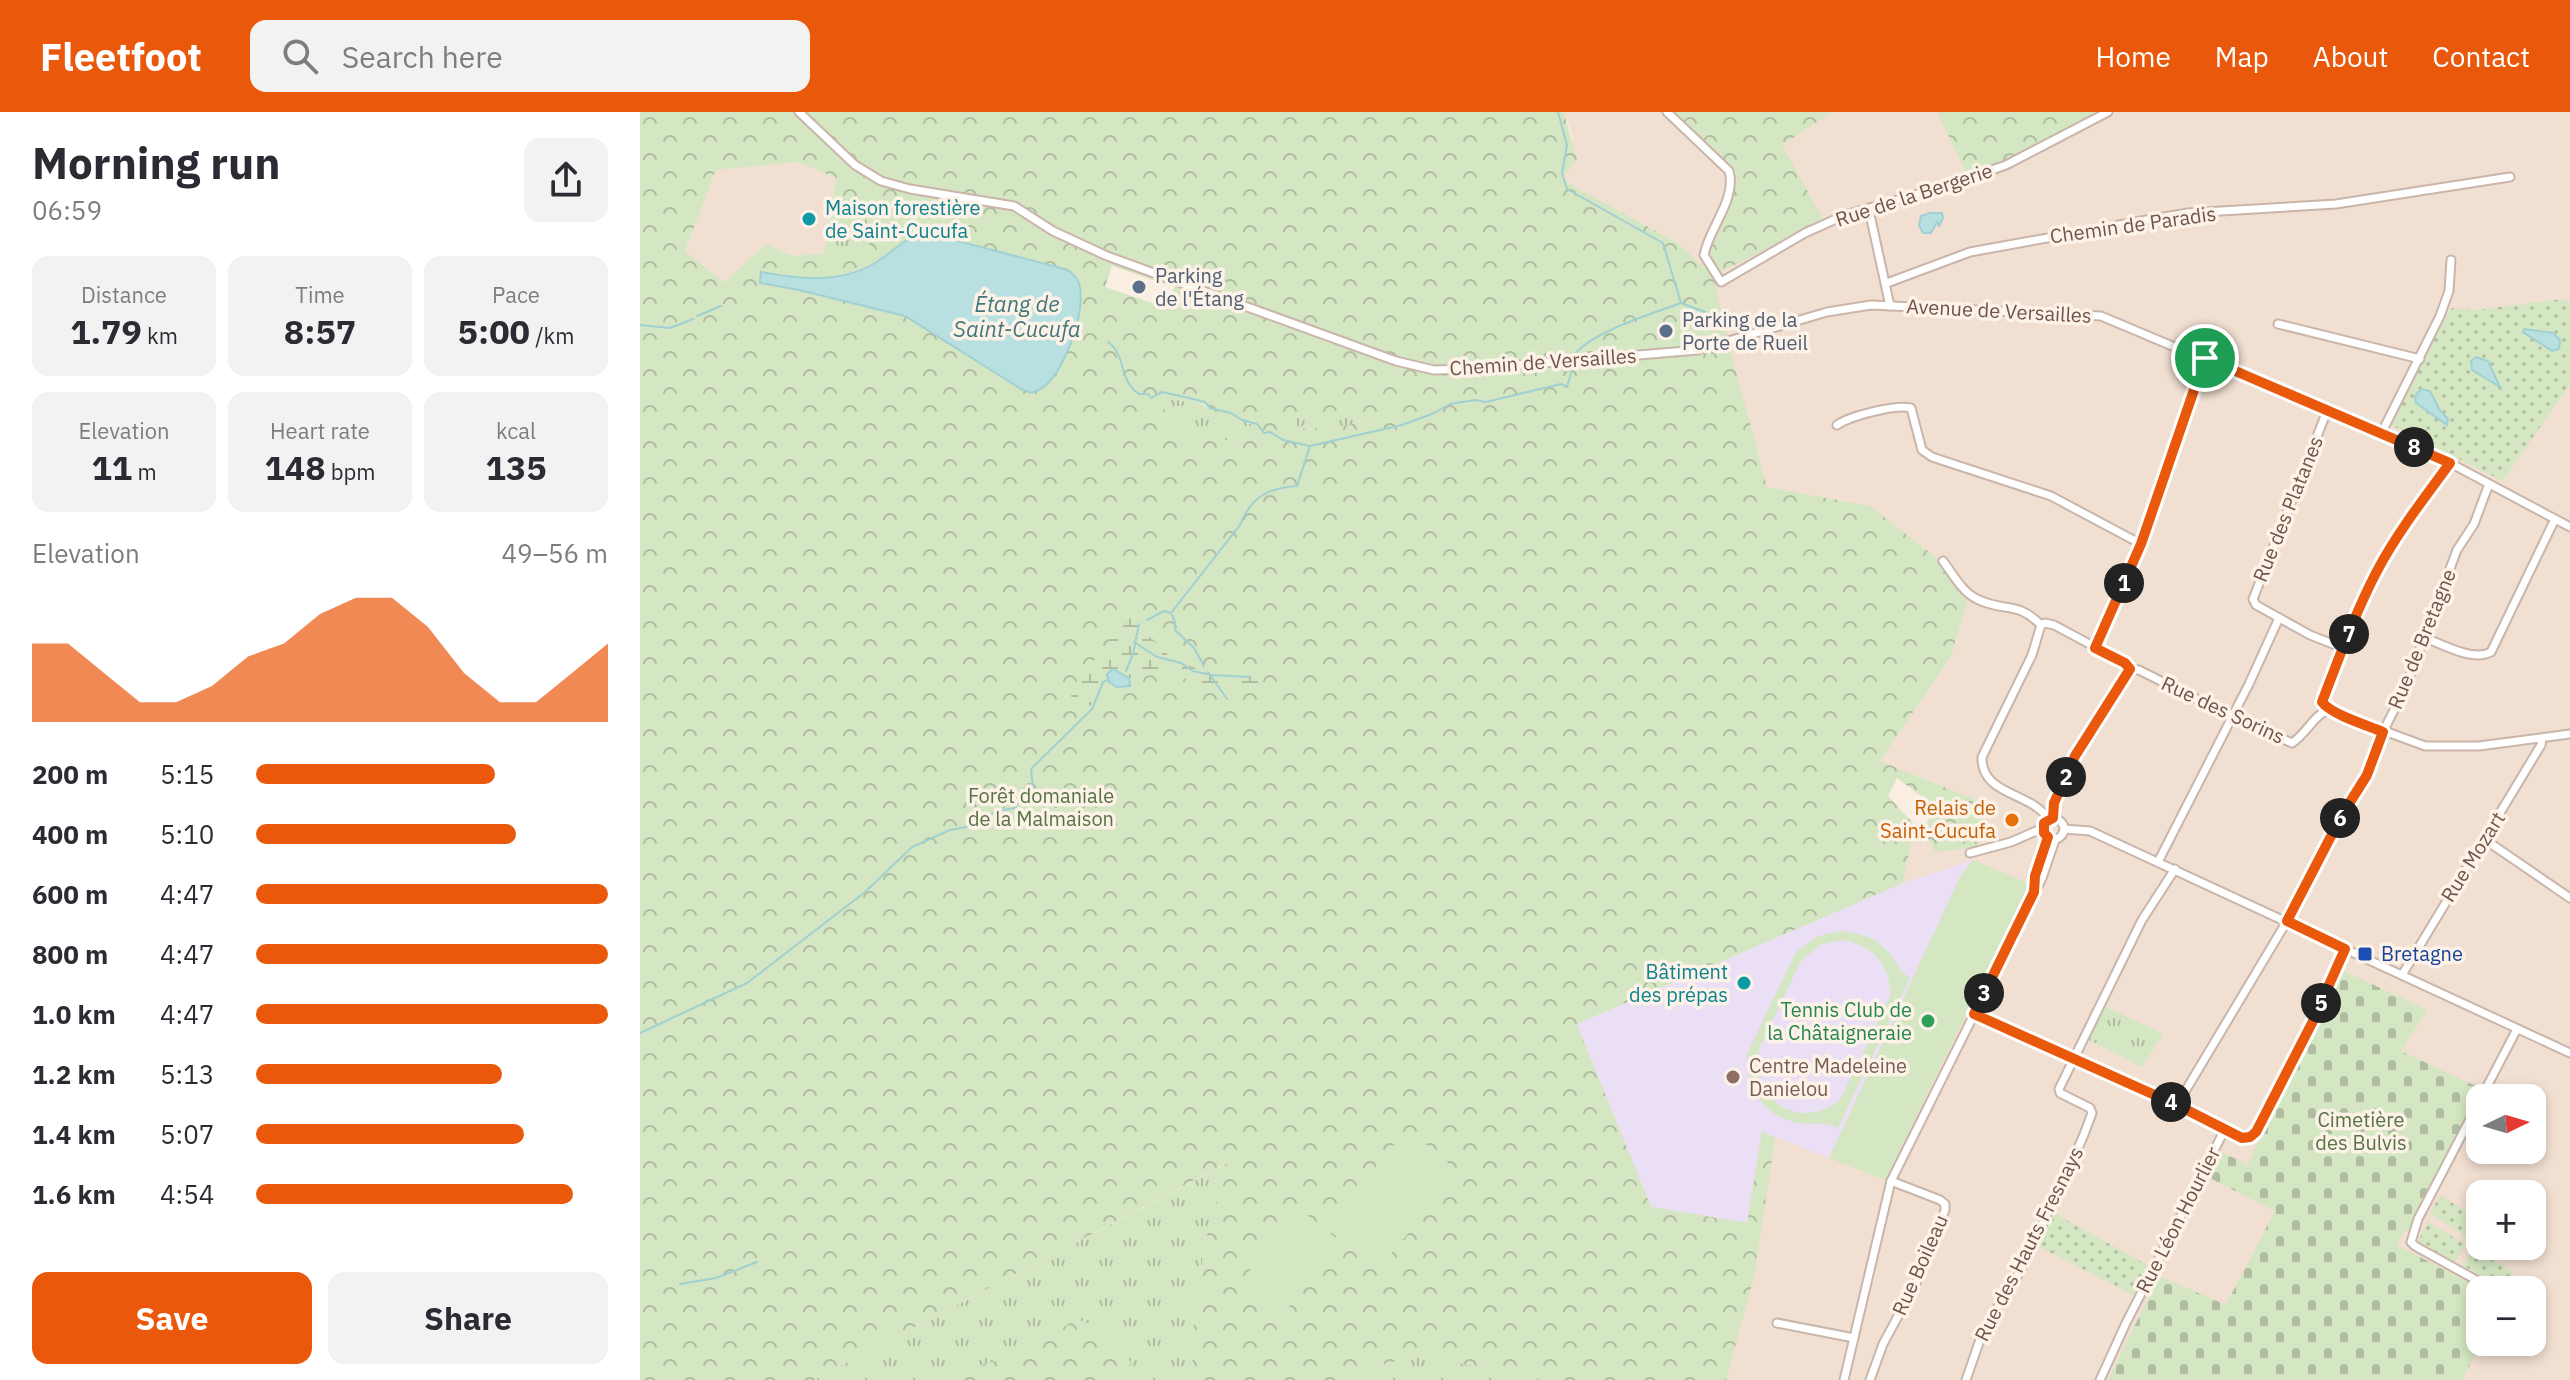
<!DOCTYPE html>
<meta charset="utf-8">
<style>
:root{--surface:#fff;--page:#f2f2f3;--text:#2b2b33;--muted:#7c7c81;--accent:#ea580c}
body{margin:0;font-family:"IBM Plex Sans",sans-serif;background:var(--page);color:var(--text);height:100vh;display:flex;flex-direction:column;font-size:30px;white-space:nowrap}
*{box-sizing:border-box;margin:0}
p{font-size:26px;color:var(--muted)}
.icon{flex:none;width:44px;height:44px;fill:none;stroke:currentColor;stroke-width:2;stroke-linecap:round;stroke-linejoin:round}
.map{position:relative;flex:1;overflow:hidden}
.details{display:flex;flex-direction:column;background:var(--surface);width:640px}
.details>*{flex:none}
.needle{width:52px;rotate:85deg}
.fabs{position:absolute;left:1826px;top:972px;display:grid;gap:16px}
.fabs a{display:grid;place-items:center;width:80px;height:80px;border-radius:16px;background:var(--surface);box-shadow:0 4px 12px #0003;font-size:40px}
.pin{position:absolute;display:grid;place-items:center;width:68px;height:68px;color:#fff;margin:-34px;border:4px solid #fff;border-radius:50%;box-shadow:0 2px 8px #0007}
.km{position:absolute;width:40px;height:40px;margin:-20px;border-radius:50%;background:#222;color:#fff;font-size:22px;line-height:40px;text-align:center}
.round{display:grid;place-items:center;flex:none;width:84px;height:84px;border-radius:16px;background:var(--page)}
.head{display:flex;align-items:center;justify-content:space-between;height:136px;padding:0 32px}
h1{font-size:44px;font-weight:700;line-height:60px}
.metrics{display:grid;grid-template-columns:repeat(3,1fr);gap:12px;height:136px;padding:8px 32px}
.metrics div{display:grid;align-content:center;border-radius:16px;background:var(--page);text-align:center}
.metrics b{font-size:34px;font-weight:700}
.metrics small{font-size:22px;font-weight:400}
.metrics p{font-size:22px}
.chart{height:224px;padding:16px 32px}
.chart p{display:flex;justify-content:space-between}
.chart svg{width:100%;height:144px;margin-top:8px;fill:var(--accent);opacity:.7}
.cta{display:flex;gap:16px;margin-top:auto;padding:16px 32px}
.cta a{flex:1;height:92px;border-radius:16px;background:var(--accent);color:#fff;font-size:32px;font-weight:700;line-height:92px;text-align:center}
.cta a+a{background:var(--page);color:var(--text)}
ul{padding:0 32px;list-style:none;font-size:26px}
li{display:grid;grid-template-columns:128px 96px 1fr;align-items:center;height:60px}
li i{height:20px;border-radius:10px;background:var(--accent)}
header{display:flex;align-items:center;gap:48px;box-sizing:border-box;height:112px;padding:0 40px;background:var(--accent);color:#fff}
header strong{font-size:38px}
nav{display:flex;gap:44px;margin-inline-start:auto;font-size:28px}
.search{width:560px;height:72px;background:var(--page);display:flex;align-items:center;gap:20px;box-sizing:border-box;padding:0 28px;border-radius:16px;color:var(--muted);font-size:30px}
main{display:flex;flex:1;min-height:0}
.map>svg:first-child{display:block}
.residential{fill:#f1dfd1;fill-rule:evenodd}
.education{fill:#ebdff6}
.grass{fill:url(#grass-tufts)}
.forest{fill:url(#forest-crowns);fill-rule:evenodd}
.wetland{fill:url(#wetland-marsh)}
.cemetery{fill:url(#cemetery-stones)}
.park{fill:url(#park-dots)}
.pitch{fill:#d4e6c2;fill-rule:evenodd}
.water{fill:#b9e0e1;stroke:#a0d0d2;stroke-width:2}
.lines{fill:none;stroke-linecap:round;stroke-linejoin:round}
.stream{stroke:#a0d0d2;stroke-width:2}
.minor-casing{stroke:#c9b5aa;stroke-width:11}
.minor{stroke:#fff;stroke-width:7}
.route-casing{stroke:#fff;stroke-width:16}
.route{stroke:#ea580c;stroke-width:10}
.culture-dot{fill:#0f9aa8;stroke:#fdf2e8;stroke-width:3}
.service-dot{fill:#5c6f8a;stroke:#fdf2e8;stroke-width:3}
.food-dot{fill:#e8710a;stroke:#fdf2e8;stroke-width:3}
.transit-dot{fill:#1a4fb4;stroke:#fdf2e8;stroke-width:3}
.leisure-dot{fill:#2e9e5b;stroke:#fdf2e8;stroke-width:3}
.education-dot{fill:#8d6e63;stroke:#fdf2e8;stroke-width:3}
.labels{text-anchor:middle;stroke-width:7;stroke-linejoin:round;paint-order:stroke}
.street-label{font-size:20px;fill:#6f544b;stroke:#fdf2e8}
.culture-label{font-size:20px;fill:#0d838f;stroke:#fdf2e8;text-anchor:start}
.service-label{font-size:20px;fill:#4e5e75;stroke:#fdf2e8;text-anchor:start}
.park-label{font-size:20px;fill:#577444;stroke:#fdf2e8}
.food-label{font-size:20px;fill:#c56008;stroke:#fdf2e8;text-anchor:end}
.transit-label{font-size:20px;fill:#164399;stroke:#fdf2e8;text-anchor:start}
.leisure-label{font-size:20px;fill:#27864d;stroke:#fdf2e8;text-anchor:end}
.education-label{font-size:20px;fill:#785e54;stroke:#fdf2e8;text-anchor:start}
.water-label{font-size:22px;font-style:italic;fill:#43777b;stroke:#fdf2e8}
</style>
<header>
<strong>Fleetfoot</strong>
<div class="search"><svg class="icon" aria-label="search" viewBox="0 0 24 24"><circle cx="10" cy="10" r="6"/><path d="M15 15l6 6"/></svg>Search here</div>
<nav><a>Home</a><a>Map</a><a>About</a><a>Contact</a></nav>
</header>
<main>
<section class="details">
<div class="head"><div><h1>Morning run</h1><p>06:59</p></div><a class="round"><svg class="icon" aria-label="share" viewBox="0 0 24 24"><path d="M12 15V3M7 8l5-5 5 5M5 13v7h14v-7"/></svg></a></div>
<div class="metrics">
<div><p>Distance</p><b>1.79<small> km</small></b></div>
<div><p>Time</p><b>8:57</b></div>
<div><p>Pace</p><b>5:00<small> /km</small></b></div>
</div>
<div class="metrics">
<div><p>Elevation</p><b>11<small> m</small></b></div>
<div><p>Heart rate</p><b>148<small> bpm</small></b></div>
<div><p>kcal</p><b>135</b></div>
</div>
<div class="chart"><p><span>Elevation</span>49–56 m</p>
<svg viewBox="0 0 160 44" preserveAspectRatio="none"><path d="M0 44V20L10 20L20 29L30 38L40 38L50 33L60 24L70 20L80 11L90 6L100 6L110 15L120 29L130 38L140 38L150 29L160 20V44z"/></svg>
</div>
<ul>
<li><b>200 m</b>5:15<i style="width:68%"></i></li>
<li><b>400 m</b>5:10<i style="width:74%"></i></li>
<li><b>600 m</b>4:47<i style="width:100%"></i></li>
<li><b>800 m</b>4:47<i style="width:100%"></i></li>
<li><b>1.0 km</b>4:47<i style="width:100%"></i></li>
<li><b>1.2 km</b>5:13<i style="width:70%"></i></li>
<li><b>1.4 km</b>5:07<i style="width:76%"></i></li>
<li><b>1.6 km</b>4:54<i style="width:90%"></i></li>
</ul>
<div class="cta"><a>Save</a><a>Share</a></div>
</section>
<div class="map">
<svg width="1930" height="1268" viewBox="0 0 1930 1268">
<defs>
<pattern id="grass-tufts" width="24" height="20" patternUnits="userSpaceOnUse" patternTransform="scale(2)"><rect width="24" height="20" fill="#d4e6c2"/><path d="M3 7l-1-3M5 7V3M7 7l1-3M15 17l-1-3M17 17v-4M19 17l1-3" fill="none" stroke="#b0bda0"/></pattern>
<pattern id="forest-crowns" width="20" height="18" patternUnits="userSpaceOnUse" patternTransform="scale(2)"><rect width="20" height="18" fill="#d4e6c2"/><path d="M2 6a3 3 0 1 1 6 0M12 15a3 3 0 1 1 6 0" fill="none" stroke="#b0bda0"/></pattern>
<pattern id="wetland-marsh" width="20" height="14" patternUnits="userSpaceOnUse" patternTransform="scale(2)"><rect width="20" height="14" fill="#d4e6c2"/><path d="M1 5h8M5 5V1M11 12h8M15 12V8" fill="none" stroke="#b0bda0"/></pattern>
<pattern id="cemetery-stones" width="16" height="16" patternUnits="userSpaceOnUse" patternTransform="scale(2)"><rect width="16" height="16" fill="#d4e6c2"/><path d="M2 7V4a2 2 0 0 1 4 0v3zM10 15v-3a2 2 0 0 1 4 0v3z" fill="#b0bda0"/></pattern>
<pattern id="park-dots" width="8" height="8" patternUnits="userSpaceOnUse" patternTransform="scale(2)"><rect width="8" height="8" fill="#d4e6c2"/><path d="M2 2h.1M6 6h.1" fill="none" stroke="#b0bda0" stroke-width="1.8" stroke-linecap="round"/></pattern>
</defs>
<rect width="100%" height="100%" fill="#faeee2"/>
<!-- residential -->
<g class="residential">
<path d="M924,0H1930V1268H552L1271,730L1290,728L1346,692L1240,649L1311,544L1230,394L1126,375L1088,230L1036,130L921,67L933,26ZM1840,986H1892V1038H1840ZM1840,1082H1892V1134H1840ZM1840,1178H1892V1230H1840Z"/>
<polygon points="158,50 196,66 184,141 153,144 126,132 84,170 45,139 76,58"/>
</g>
<!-- education -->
<polygon class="education" points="1333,748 1321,763 1189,1046 1122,1020 1107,1111 1011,1095 937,912 1263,771"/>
<!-- grass -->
<g class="grass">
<polygon points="217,99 226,107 234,122 226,138 220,144 208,144 185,136 190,104"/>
<path d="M527,287C559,287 587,304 618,315V325L614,329L585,328L560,319L537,317L526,307L524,293Z"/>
<polygon points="707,297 736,304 702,315 656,317 653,307"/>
<polygon points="1465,894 1523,922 1502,955 1449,928"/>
<polygon points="588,1051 566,1127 554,1199 552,1268 174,1268"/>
<polygon points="776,1244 894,1264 900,1268 721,1268 737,1254"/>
</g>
<!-- forest -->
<g class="forest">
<path d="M0,0H924L937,48L921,67L1036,130L1073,163L1088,230L1127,375L1230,394L1298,447L1327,489L1311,544L1240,649L1346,692L1338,735L1295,740L1290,728L1271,730L1263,771L937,912L1011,1095L1107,1111L1122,1019L1135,1026L1114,1165L1086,1268H900L894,1264L776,1244L737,1254L721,1268H552L554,1199L566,1127L587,1051L174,1268H0ZM158,50L196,66L190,104L217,99L226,107L234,122L226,138L220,144H208L185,136L184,141L153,144L126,132L84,170L45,139L76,58ZM288,121L428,158L437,166L441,179L391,281L265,204L159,178L120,172L121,160C136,162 151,167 165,167C211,170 249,142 288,121ZM472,154L534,175L527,196L465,175ZM530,287L566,293L573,299L618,315V325L614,329L585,328L560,319L537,317L526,307L524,293ZM707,297L734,305L702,315L656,317L654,307ZM1257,666L1281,684L1293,696L1283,722L1248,684Z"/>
<polygon points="1032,0 1192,0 1142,33 1184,109 1082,159 1071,153 1064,144 1097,68 1096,60"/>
<polygon points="1297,0 1460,0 1376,46 1327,62"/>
<path d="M436,1207C464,1216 479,1224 491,1251L482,1268H314L313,1262L390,1238Z"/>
</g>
<!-- wetland -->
<polygon class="wetland" points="490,506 528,543 544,551 571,563 620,564 622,575 593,576 557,570 526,561 489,566 473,557 467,562 469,570 454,592 433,599 431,583 442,563"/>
<!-- cemetery -->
<polygon class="cemetery" points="1700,857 1787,898 1761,939 1842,977 1768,1119 1765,1118 1757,1133 1843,1178 1840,1178 1840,1230 1842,1230 1822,1268 1468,1268 1519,1164 1586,1193 1635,1099 1566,1064 1578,1039 1608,1052"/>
<!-- park -->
<g class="park">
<polygon points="1924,187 1930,192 1930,272 1864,367 1865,370 1751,313 1808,200 1812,196 1835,198"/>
<polygon points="1800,1083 1839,1108 1829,1126 1790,1101"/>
<polygon points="1412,1100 1509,1154 1493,1183 1396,1133"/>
<polygon points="1788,1110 1825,1132 1815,1151 1778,1129"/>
<polygon points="1834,1136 1873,1160 1864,1178 1824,1154"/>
</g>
<!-- pitch -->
<g class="pitch">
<polygon points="1333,748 1390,772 1245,1068 1189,1046 1321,763"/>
<path d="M1199,819C1219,820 1237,826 1250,842C1257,852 1259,859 1270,866L1198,1016C1181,1008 1171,1014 1154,1010C1121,1002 1106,974 1107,942L1156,840L1178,824ZM1200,828C1231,831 1252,853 1250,885L1200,988L1193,993L1178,1000L1161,1001L1143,996L1127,982L1117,960L1119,937L1161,849L1180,833Z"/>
<polygon points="767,1017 819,1060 741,1154 689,1111"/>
<polygon points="658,1096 700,1129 642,1204 600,1171"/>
</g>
<!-- water -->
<g class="water">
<polygon points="1290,101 1302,101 1303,106 1299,114 1297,110 1291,121 1283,121 1279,113 1281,104"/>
<path d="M288,121L428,158C430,160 436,165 437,167C450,191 426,255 407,272C403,276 397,279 391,281L381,277L265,204L159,178L120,171L121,160C160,167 199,172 235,151C255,139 264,124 288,121Z"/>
<polygon points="1884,217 1913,221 1920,228 1919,237 1912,239 1883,220"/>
<polygon points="1836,245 1848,249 1860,275 1832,258 1831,249"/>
<polygon points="1781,277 1790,279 1799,297 1808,307 1807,313 1776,291 1775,284"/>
<polygon points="473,557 489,566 490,574 477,575 469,570 467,562"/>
</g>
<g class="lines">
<!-- stream -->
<g class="stream">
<polyline points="918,0 927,33 922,61 927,77 1023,131 1041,191"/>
<polyline points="57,204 81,194"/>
<polyline points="0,213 30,216 53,207"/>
<path d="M468,230C487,244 478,268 499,282H508L511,286L522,280L553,287L565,290L570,296L591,301L602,308L617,312L624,321L630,320L643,328L670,334L762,313L792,302L810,292L835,288L846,290L921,272L927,275L933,254"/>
<path d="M934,244C948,221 1014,201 1041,191L1073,203L1080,202"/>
<polyline points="532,503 535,510 535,518 554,536 564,554"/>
<path d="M507,508L524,499L531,501L600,413C611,385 628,376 657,374L670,334"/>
<polyline points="494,530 517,545 541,551 553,559 571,563 610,565"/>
<polyline points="486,559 493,542 499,512"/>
<polyline points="568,560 587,587"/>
<polyline points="0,921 107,871 225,780 272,735 310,718 332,714 357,699 375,696 383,684 393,677 391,657 452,597 463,570 468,568"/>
<polyline points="40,1172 76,1166 117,1150"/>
</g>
<defs>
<g id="minor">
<polyline points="159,0 215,53 241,69 270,77 374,94 413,119 467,144 756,249 794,258 832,257 1058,238 1187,200 1231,193 1461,204 1810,351 1930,415"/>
<path d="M1027,0L1089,59C1097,87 1069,116 1064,143L1081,170L1165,121L1205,103L1306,74L1366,53L1468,0"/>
<polyline points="1229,98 1250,194"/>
<polyline points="1247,171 1330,140 1512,107 1548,101 1696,92 1870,65"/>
<polyline points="1638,212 1780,247"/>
<polyline points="1687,299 1613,487 1616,493 1670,523 1703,536"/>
<path d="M1197,313C1210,304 1256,292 1271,296L1282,338L1292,345L1411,384L1501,432"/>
<polyline points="1741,322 1800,204 1809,179 1811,148"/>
<path d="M1303,449C1313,462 1322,480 1337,487C1365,501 1376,488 1401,513L1405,511L1414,513L1485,551L1490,557L1499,558L1592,605L1652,631C1666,622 1675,602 1688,598L1785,634H1839L1930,622"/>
<path d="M1401,513L1392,543L1342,645C1341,684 1392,680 1408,707"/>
<path d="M1783,525C1802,532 1832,550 1851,540L1915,407"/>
<polyline points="1455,536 1501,432 1565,246"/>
<path d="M1688,598L1682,590C1699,546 1715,501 1737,459C1757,421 1785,385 1810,351"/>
<polyline points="1413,706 1414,691 1435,644 1490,557"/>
<circle cx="1414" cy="717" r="10"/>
<polyline points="1424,717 1450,719 1930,941"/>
<polyline points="1844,727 1930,786"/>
<polyline points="1330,741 1371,730 1403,716"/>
<polyline points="1518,750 1609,572 1639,506"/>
<polyline points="1394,778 1395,764 1408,725"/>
<polyline points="1705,837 1672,911 1616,1020 1610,1025 1602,1026 1537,993 1647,809 1702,703 1727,663 1743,620 1766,574 1817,438 1834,412 1849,372"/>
<polyline points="1762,863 1901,633 1902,626"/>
<polyline points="1334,902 1537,993"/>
<polyline points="1841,986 1877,917"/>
<polyline points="1840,988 1778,1107 1771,1130 1775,1134 1854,1178"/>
<polyline points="1137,1211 1214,1226"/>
<polyline points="1204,1268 1251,1069 1402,766 1415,728"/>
<polyline points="1230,1268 1243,1232 1277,1169 1305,1098 1305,1092 1300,1088 1251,1069"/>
<polyline points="1326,1268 1343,1219 1381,1158 1443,1025 1452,1001 1450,996 1420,981 1419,977 1502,808 1535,757"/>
<polyline points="1460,1268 1486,1211 1585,1017"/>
</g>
</defs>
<!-- minor casing -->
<use href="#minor" class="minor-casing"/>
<!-- minor -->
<use href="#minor" class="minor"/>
</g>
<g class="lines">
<defs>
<path id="route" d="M1565,246L1810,351C1785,385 1757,421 1737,459C1715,501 1699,546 1682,590C1692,603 1727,613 1743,620L1727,663L1702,703L1647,809L1705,837L1672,911L1616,1020L1610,1025L1602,1026L1537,993L1334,902L1394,780L1395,764L1408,725L1404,721V711L1413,706L1414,691L1435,644L1490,557L1485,551L1455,536L1501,432Z"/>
</defs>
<!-- route casing -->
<use href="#route" class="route-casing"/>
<!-- route -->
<use href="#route" class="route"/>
</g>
<!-- markers -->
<g class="culture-dot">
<circle cx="169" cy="107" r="8"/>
<circle cx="1104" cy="871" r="8"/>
</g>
<g class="service-dot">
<circle cx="499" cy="175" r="8"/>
<circle cx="1026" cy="219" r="8"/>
</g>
<circle class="food-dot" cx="1372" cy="708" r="8"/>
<rect class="transit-dot" x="1717" y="834" width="16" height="16" rx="4"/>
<circle class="leisure-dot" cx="1288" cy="909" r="8"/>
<circle class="education-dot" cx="1093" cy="965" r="8"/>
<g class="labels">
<!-- street labels -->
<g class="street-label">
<text transform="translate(1274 83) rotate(-18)" y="7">Rue de la Bergerie</text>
<text transform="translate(1493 113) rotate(-8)" y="7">Chemin de Paradis</text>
<text transform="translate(1359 199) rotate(3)" y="7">Avenue de Versailles</text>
<text transform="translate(903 250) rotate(-4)" y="7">Chemin de Versailles</text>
<text transform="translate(1648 397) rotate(-68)" y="7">Rue des Platanes</text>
<text transform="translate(1782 527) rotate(-68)" y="7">Rue de Bretagne</text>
<text transform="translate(1583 598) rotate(25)" y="7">Rue des Sorins</text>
<text transform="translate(1833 745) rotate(-58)" y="7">Rue Mozart</text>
<text transform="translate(1538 1108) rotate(-63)" y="7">Rue Léon Hourlier</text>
<text transform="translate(1389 1132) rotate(-63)" y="7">Rue des Hauts Fresnays</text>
<text transform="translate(1280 1153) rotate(-66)" y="7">Rue Boileau</text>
</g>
<!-- culture labels -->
<g class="culture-label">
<text x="185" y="103">Maison forestière<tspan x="185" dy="23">de Saint-Cucufa</tspan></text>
<text x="1088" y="867" text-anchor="end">Bâtiment<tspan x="1088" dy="23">des prépas</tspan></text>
</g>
<!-- service labels -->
<g class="service-label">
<text x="515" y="171">Parking<tspan x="515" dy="23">de l'Étang</tspan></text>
<text x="1042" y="215">Parking de la<tspan x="1042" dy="23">Porte de Rueil</tspan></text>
</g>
<!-- park labels -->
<g class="park-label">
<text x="401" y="691">Forêt domaniale<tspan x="401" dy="23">de la Malmaison</tspan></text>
<text x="1721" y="1015">Cimetière<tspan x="1721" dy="23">des Bulvis</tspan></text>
</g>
<!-- food labels -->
<g class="food-label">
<text x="1356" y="703">Relais de<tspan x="1356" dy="23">Saint-Cucufa</tspan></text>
</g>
<!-- transit labels -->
<g class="transit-label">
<text x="1741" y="849">Bretagne</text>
</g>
<!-- leisure labels -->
<g class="leisure-label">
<text x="1272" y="905">Tennis Club de<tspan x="1272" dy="23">la Châtaigneraie</tspan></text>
</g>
<!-- education labels -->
<g class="education-label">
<text x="1109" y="961">Centre Madeleine<tspan x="1109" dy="23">Danielou</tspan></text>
</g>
<!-- water labels -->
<g class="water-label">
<text x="377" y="200">Étang de<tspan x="377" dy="25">Saint-Cucufa</tspan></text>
</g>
</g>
</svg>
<div class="fabs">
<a><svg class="needle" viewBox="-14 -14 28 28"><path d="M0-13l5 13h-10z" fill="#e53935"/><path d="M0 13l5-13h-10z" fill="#7c7c81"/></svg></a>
<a>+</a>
<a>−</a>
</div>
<div class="pin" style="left:1565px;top:246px;background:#1e9e55"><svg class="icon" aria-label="arrive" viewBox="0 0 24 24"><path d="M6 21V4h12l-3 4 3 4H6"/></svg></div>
<b class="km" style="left:1484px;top:471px">1</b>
<b class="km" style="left:1426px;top:665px">2</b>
<b class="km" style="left:1344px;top:881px">3</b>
<b class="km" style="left:1531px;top:990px">4</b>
<b class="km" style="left:1681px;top:891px">5</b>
<b class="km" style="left:1700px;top:706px">6</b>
<b class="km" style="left:1709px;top:522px">7</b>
<b class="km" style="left:1774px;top:335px">8</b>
</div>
</main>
